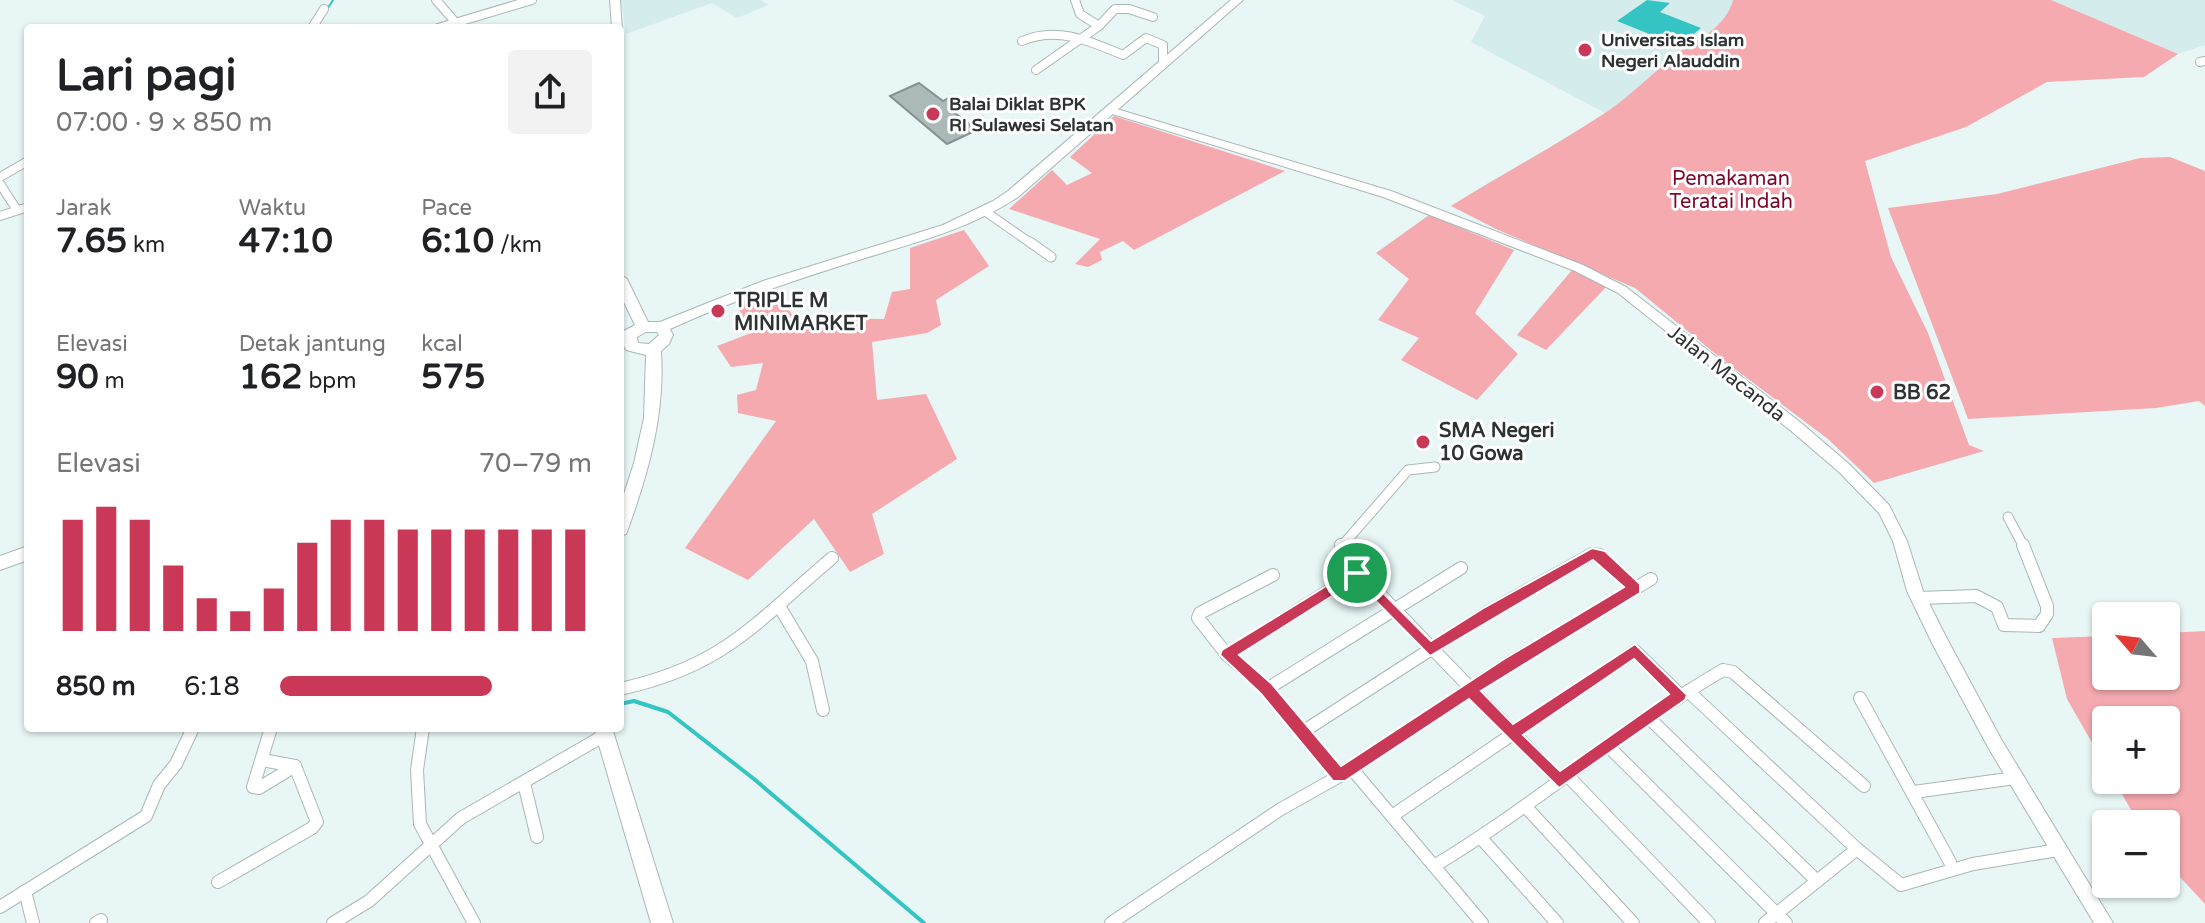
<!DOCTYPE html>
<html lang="id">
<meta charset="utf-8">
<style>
:root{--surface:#fff;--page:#f2f2f2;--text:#202124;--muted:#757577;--accent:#c93957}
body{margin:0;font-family:"Varela Round",sans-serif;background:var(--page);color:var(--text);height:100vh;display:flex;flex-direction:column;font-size:30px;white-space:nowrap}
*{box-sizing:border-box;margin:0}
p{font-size:26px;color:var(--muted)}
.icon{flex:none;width:44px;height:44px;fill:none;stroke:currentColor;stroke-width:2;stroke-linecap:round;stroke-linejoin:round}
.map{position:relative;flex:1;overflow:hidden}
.details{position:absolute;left:24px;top:24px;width:600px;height:708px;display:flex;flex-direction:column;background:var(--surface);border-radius:8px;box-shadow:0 2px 6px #0004}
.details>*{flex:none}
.needle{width:52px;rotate:298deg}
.controls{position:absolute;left:2092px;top:602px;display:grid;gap:16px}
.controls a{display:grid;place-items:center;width:88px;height:88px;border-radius:8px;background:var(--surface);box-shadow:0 2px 6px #0004;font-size:40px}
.pin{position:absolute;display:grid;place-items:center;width:68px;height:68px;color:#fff;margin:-34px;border:4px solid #fff;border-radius:50%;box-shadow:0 2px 8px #0007}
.round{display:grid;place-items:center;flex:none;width:84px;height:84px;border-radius:8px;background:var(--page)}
.head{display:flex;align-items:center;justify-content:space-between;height:136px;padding:0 32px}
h1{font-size:44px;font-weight:800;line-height:60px}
.figures{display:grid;grid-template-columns:repeat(3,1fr);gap:12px;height:136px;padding:8px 32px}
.figures div{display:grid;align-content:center}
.figures b{font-size:34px;font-weight:800}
.figures small{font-size:22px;font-weight:400}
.figures p{font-size:22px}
.chart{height:224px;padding:16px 32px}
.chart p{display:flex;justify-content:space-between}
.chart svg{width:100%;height:144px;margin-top:8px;stroke:var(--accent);stroke-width:6}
ul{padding:0 32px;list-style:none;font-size:26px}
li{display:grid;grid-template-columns:128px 96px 1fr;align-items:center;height:60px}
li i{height:20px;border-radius:10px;background:var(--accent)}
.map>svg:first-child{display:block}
.built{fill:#d5ecec}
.green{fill:#f5aab0}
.water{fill:#35c4c4}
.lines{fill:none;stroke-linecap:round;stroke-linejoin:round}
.stream-far1{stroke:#35c4c4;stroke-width:2}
.stream{stroke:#35c4c4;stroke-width:4}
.building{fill:#acb9b9;stroke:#859291;stroke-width:2}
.street-far2-casing{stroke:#a9b7b6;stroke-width:10}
.street-far1-casing{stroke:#a9b7b6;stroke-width:11}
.street-casing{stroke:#a9b7b6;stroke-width:14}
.secondary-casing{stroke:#a9b7b6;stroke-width:2}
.primary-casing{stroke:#a9b7b6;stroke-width:2}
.street-far2{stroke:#fff;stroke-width:8}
.street-far1{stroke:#fff;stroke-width:9}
.street{stroke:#fff;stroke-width:12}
.secondary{fill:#fff;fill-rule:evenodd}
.primary{fill:#fff;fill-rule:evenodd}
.route{fill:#c93957;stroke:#fff;stroke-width:2;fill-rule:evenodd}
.poi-dot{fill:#c93957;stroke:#fff;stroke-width:3}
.labels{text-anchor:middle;stroke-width:6;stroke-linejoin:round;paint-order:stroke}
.far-poi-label{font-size:18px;font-weight:bold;fill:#2d3232;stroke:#fff;text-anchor:start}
.park-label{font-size:20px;fill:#7d082b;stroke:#fff}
.poi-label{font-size:20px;font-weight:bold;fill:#2d3232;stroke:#fff;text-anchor:start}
.street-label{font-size:20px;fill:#2d3232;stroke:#fff}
</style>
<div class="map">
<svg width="2205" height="923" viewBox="0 0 2205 923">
<rect width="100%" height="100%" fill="#e8f6f6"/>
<!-- built -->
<g class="built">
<polygon points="621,0 761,0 768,5 737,18 712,3 626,34"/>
<polygon points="1452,0 1733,0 1729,14 1715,29 1674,57 1646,83 1605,113 1471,42 1485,16"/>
<polygon points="2051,0 2205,0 2205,45 2178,54"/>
</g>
<!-- green -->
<g class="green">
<path d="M1733,0H2051L2178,54L2144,77L2047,82L1966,127L1865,161L1891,257L1928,333L1969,445L1984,451L1874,483L1828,439L1723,360L1635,288L1498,230L1451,206C1502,174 1555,146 1605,113C1631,96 1652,73 1677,54C1699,39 1726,27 1733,0Z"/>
<polygon points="1114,116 1285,171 1134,250 1123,241 1100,252 1102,260 1088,267 1075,264 1100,239 1009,209 1052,170 1067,185 1092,173 1070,157"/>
<polygon points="2170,157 2205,171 2205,406 2199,401 2156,408 1968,419 1888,208 1997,194 2140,158"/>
<polygon points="1429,215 1514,250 1475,313 1518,354 1477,400 1401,360 1419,338 1378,320 1409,279 1376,253"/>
<polygon points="964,230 989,266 936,300 941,325 927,333 872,342 877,400 926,394 957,459 872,514 884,554 850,572 814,519 748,580 685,548 776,421 738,413 737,395 756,390 763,363 731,367 717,346 751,333 736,304 778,289 799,328 822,318 884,319 892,292 910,289 910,248"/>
<polygon points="1572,270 1606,287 1546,350 1517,335"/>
<polygon points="2205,631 2205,904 2166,862 2166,824 2139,824 2114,780 2166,780 2166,720 2106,720 2106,767 2067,699 2052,638 2106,636 2106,676 2166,676 2166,633"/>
</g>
<!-- water -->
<polygon class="water" points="1647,0 1670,3 1660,12 1701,28 1679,46 1617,21"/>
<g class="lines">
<!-- stream-far1 -->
<polyline class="stream-far1" points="326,11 333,0"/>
<!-- stream -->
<polyline class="stream" points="620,704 634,701 668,712 754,779 924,923"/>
</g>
<!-- building -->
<polygon class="building" points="919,83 943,101 952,96 967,108 955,113 977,130 947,144 890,96"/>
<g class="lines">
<defs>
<g id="street-far2">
<polyline points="436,0 456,23"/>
<polyline points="1075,0 1080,14 1099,26"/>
<polyline points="312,28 324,9"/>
<polyline points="438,28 532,0"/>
<path d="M1022,41C1058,26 1089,41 1123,55L1146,38L1163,45V63"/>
<polyline points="2200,62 2205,61"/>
<polyline points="1036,70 1099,26 1115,9 1129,9 1153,17"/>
<polyline points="0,177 28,161"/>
<polyline points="0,184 17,210"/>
<polyline points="986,212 1032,244"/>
<polyline points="0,216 28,207"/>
</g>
<g id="street-far1">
<polyline points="1030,242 1051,257"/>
<polyline points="2008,517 2024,547"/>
<polyline points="1341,547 1408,470 1435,467"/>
</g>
<g id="street">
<polyline points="1341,545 1343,556 1559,780"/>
<polyline points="1273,575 1200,613 1198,618 1227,655 1267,689 1339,775"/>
<polyline points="1919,598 1976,596 1997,607 2004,625 2039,626 2047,614 2047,606 2023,545"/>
<polyline points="779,606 812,661 823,710"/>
<polyline points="1227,655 1357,573"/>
<path d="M620,689C725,666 755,623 832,558"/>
<polyline points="1267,689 1461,568"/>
<polyline points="1688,691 1857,849 1901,885 1973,864 2058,850"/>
<polyline points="1860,698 1950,862"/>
<polyline points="1649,718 1817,881"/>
<polyline points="423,728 417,770 420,824 474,923"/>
<polyline points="1304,731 1490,611 1592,554 1600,555 1635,588"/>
<polyline points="1608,746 1786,923"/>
<polyline points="262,760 295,766"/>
<polyline points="1352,769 1509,663 1651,579"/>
<polyline points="1567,775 1709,923"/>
<polyline points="524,783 537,837"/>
<polyline points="1914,792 2015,778"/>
<polyline points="1526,807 1633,923"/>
<polyline points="1392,816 1635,651 1680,695"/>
<polyline points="1481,838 1557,923"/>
<path d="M1434,866C1534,806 1622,729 1723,670L1733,672L1864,786"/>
<polyline points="218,882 312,828 317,822 295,766 259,788 253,787 271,728"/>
<polyline points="25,891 33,923"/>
<polyline points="0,907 146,816 159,785 176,764 193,728"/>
<polyline points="96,923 101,920"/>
<polyline points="333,923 369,901 461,818 605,735"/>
<polyline points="1111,923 1281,809 1352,769 1482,923"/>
<polyline points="1765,923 1857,849"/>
</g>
<polygon id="secondary" points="1110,107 1391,191 1583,265 1626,287 1800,422 1849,464 1889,505 1907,541 1923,591 1945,635 2001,739 2113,923 2094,923 1989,749 1933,645 1907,591 1893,541 1879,513 1839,472 1790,430 1618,293 1575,271 1383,197 1106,112 1105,110"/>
<g id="primary">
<polygon points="610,0 620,0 622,30 612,28"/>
<path d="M1231,0H1243L1018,197C971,228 918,242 865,258C799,279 733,300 670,329L673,335L669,344L661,351C665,414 649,471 628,529L626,534L620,536V506L634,463L644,418L646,355L626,350L623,344L620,345V333L635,325L620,294V274L627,279L648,322H660L763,281L943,225L993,201L1008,191ZM646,332H657L659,335L649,344L638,343L637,337Z"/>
<polygon points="28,546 28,560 0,570 0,556"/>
<polygon points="594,728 612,728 673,923 651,923"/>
</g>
</defs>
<!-- street-far2 casing -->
<use href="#street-far2" class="street-far2-casing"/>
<!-- street-far1 casing -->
<use href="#street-far1" class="street-far1-casing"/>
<!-- street casing -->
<use href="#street" class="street-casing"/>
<!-- secondary casing -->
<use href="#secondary" class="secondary-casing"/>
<!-- primary casing -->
<use href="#primary" class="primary-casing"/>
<!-- street-far2 -->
<use href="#street-far2" class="street-far2"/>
<!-- street-far1 -->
<use href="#street-far1" class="street-far1"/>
<!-- street -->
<use href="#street" class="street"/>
<!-- secondary -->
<use href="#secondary" class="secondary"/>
<!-- primary -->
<use href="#primary" class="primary"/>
</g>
<!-- route -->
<path class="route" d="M1592,548L1605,551L1640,584V593L1481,691L1513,724L1635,644L1687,695L1685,700L1559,788L1469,699L1345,781H1333L1261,694L1220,655L1222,650L1357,567L1431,641L1485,607ZM1593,560L1624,587L1504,659L1341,766L1272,684L1239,655L1356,581L1430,656ZM1634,659L1669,694L1560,771L1523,735Z"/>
<!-- markers -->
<g class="poi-dot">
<circle cx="1585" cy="50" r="8"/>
<circle cx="933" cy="114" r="8"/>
<circle cx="718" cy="311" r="8"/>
<circle cx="1877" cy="392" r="8"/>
<circle cx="1423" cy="442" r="8"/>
</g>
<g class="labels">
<!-- far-poi labels -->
<g class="far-poi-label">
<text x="1601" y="46">Universitas Islam<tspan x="1601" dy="21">Negeri Alauddin</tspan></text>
<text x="949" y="110">Balai Diklat BPK<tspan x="949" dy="21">RI Sulawesi Selatan</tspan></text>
</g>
<!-- park labels -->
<g class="park-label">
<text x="1731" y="185">Pemakaman<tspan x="1731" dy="23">Teratai Indah</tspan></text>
</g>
<!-- poi labels -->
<g class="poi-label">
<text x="734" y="307">TRIPLE M<tspan x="734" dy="23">MINIMARKET</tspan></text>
<text x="1893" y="399">BB 62</text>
<text x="1439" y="437">SMA Negeri<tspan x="1439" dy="23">10 Gowa</tspan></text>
</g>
<!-- street labels -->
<g class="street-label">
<text transform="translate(1727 373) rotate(38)" y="7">Jalan Macanda</text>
</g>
</g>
</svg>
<div class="controls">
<a><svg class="needle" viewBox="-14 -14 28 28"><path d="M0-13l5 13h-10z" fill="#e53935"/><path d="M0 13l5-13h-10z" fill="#757577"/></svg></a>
<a>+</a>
<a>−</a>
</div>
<div class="pin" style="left:1357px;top:573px;background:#1e9e55"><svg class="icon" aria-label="arrive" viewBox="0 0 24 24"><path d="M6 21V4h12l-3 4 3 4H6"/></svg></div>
<section class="details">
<div class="head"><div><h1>Lari pagi</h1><p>07:00 · 9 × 850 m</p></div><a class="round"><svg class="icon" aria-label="share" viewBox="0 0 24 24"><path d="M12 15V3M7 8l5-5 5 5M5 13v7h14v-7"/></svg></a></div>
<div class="figures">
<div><p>Jarak</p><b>7.65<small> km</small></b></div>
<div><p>Waktu</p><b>47:10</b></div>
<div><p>Pace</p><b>6:10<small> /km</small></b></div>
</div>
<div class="figures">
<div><p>Elevasi</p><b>90<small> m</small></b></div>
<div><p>Detak jantung</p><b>162<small> bpm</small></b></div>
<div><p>kcal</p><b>575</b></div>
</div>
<div class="chart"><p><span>Elevasi</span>70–79 m</p>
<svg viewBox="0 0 160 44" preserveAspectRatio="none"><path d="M5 44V10M15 44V6M25 44V10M35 44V24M45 44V34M55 44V38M65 44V31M75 44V17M85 44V10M95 44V10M105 44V13M115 44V13M125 44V13M135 44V13M145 44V13M155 44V13"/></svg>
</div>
<ul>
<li><b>850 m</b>6:18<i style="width:68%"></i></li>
</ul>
</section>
</div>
